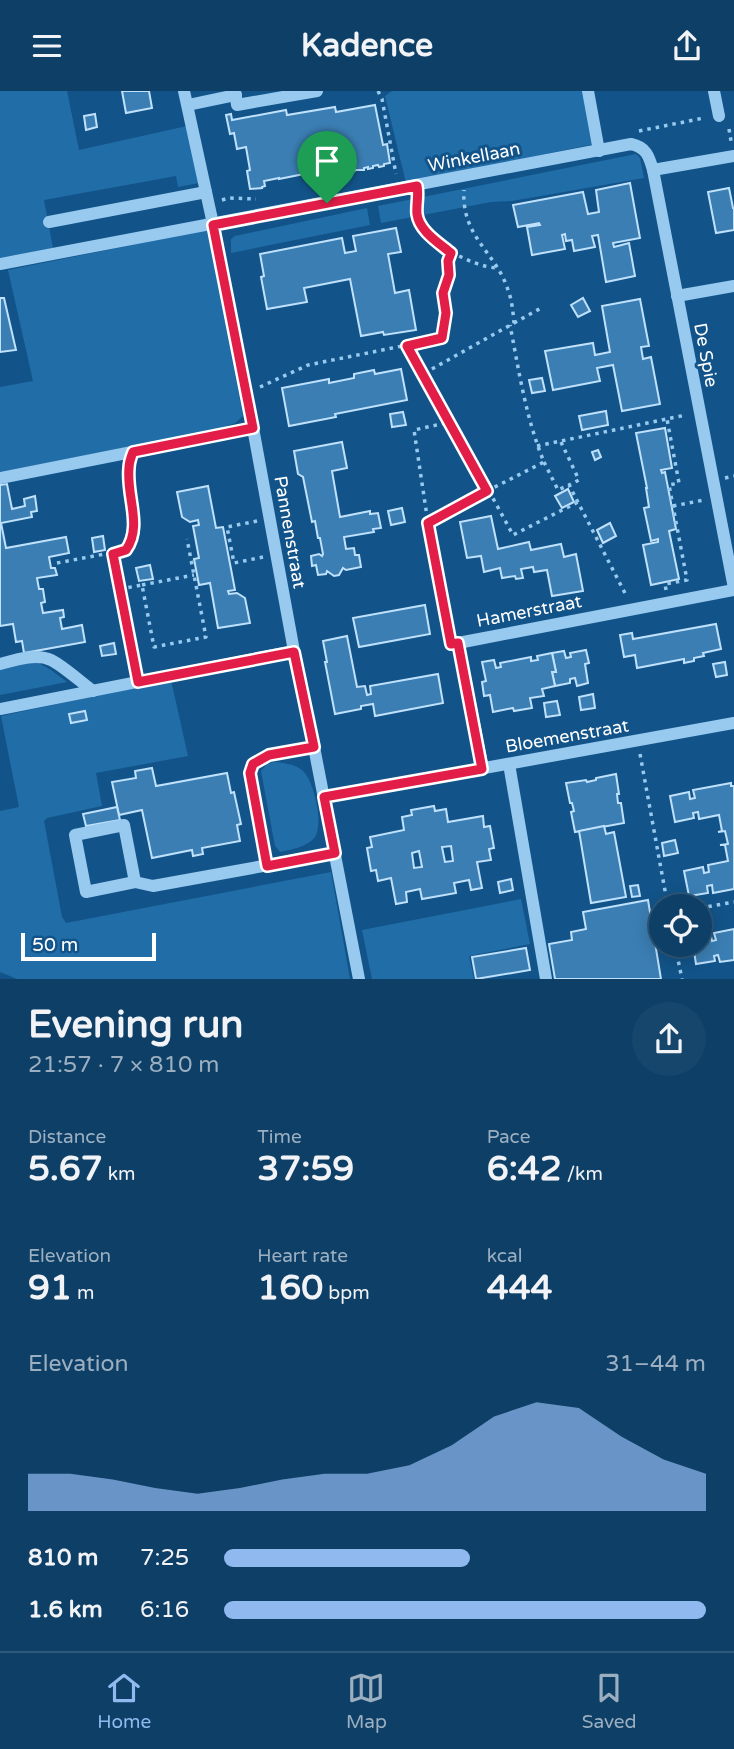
<!DOCTYPE html>
<meta charset="utf-8">
<style>
:root{--surface:#0e3f67;--page:#17466d;--text:#f1f3f6;--muted:#9bafc0;--line:#2e587b;--accent:#90b9f0}
body{margin:0;font-family:"Varela Round",sans-serif;background:var(--page);color:var(--text);height:100vh;display:flex;flex-direction:column;font-size:26px;white-space:nowrap}
*{box-sizing:border-box;margin:0}
p{font-size:23px;color:var(--muted)}
.icon{flex:none;width:38px;height:38px;fill:none;stroke:currentColor;stroke-width:2;stroke-linecap:round;stroke-linejoin:round}
.map{position:relative;height:888px;overflow:hidden}
.drawer{display:flex;flex-direction:column;background:var(--surface);flex:1}
.drawer>*{flex:none}
.buttons{position:absolute;left:649px;top:803px;display:grid;gap:14px}
.buttons a{display:grid;place-items:center;width:63px;height:63px;border-radius:50%;background:var(--surface);box-shadow:0 4px 18px #0003,0 0 0 2px var(--line);font-size:35px}
.scale{position:absolute;left:21px;bottom:18px;width:135px;box-sizing:border-box;padding-left:7px;border:4px solid #fff;border-top:0;font-size:19px;line-height:24px;white-space:nowrap;color:#fff;-webkit-text-stroke:5px #125489;paint-order:stroke}
.pin{position:absolute;display:grid;place-items:center;width:60px;height:60px;color:#fff;margin:-72px -30px;border-radius:50% 50% 50% 0;rotate:-45deg;box-shadow:0 0 7px #0007}
.pin .icon{rotate:45deg}
.round{display:grid;place-items:center;flex:none;width:74px;height:74px;border-radius:37px;background:var(--page)}
.summary{display:flex;align-items:center;justify-content:space-between;height:119px;padding:0 28px}
h1{font-size:38px;font-weight:700;line-height:52px}
.figures{display:grid;grid-template-columns:repeat(3,1fr);gap:10px;height:119px;padding:7px 28px}
.figures div{display:grid;align-content:center}
.figures b{font-size:35px;font-weight:700}
.figures small{font-size:19px;font-weight:400}
.figures p{font-size:19px}
.chart{height:196px;padding:14px 28px}
.chart p{display:flex;justify-content:space-between}
.chart svg{width:100%;height:126px;margin-top:7px;fill:var(--accent);opacity:.7}
ul{padding:0 28px;list-style:none;font-size:23px}
li{display:grid;grid-template-columns:112px 84px 1fr;align-items:center;height:52px}
li i{height:18px;border-radius:9px;background:var(--accent)}
header{display:flex;justify-content:space-between;align-items:center;height:91px;padding:0 28px;background:var(--surface);font-size:32px;font-weight:700}
.tabs{display:flex;justify-content:space-around;align-items:center;height:98px;border-top:2px solid var(--line);background:var(--surface);font-size:19px;color:var(--muted)}
.tabs a{display:grid;justify-items:center;gap:4px}
.tabs .on{color:var(--accent)}
.map>svg:first-child{display:block}
.green{fill:#216da8}
.building{fill:#3b7eb3;stroke:#bfe1fc;stroke-width:2;fill-rule:evenodd}
.lines{fill:none;stroke-linecap:round;stroke-linejoin:round}
.path{stroke:#98caf0;stroke-width:3.5;stroke-dasharray:3.5 5;stroke-linecap:butt}
.minor{stroke:#98caf0;stroke-width:12}
.route-casing{stroke:#fff;stroke-width:14}
.route{stroke:#e11d48;stroke-width:9}
.labels{text-anchor:middle;stroke-width:6;stroke-linejoin:round;paint-order:stroke}
.street-label{font-size:18px;fill:#fff;stroke:#125489}
</style>
<header><svg class="icon" aria-label="menu" viewBox="0 0 24 24"><path d="M4 6h16M4 12h16M4 18h16"/></svg>Kadence<svg class="icon" aria-label="share" viewBox="0 0 24 24"><path d="M12 15V3M7 8l5-5 5 5M5 13v7h14v-7"/></svg></header>
<div class="map">
<svg width="734" height="888" viewBox="0 0 734 888">
<rect width="100%" height="100%" fill="#125489"/>
<!-- green -->
<g class="green">
<polygon points="0,0 67,0 79,59 187,35 199,92 178,96 176,85 44,109 53,157 0,167"/>
<polygon points="392,0 583,0 594,53 406,92 385,5"/>
<polygon points="636,63 640,67 644,87 512,110 491,111 381,132 378,115"/>
<polygon points="367,117 370,134 231,162 231,148 235,145"/>
<polygon points="207,139 243,325 235,332 215,339 0,381 0,296 33,290 8,179"/>
<polygon points="35,570 51,579 67,591 0,604 0,578"/>
<polygon points="171,589 188,665 96,682 102,715 47,727 44,730 62,826 66,832 331,781 350,888 17,888 0,881 0,720 19,716 1,625"/>
<path d="M275,671C284,672 294,673 302,679C314,689 324,733 315,746C306,757 292,758 280,761L275,755L261,680L267,673Z"/>
<polygon points="521,808 530,853 469,865 474,888 372,888 362,839"/>
</g>
<!-- building -->
<g class="building">
<polygon points="122,0 149,0 152,17 126,22"/>
<polygon points="375,14 383,54 387,53 390,72 384,73 384,75 379,76 378,74 373,75 373,77 368,78 368,76 364,77 364,79 353,79 354,80 348,81 348,80 345,80 344,75 279,88 279,87 264,90 265,95 262,96 262,97 250,98 247,80 250,79 246,56 237,58 234,42 230,43 226,24 231,23 232,29 286,19 287,24 335,16 336,21"/>
<polygon points="95,23 97,36 86,39 84,25"/>
<polygon points="630,92 640,147 613,152 614,156 629,152 635,185 606,191 598,144 592,145 595,156 574,160 572,149 566,150 565,143 562,144 565,158 532,164 527,136 540,134 539,132 518,136 513,114 583,101 588,123 599,121 596,99"/>
<polygon points="729,97 733,117 734,117 734,139 716,142 708,101"/>
<polygon points="396,137 401,161 388,163 395,202 409,199 416,239 384,244 383,241 361,245 350,188 304,197 307,211 267,218 261,186 264,185 260,163 342,147 345,162 356,160 353,145"/>
<polygon points="0,207 4,207 16,259 0,261"/>
<polygon points="583,207 590,220 578,226 571,214"/>
<polygon points="640,208 649,255 641,256 643,268 651,266 660,313 622,320 613,274 597,277 600,290 553,299 545,260 593,252 595,264 610,261 602,215"/>
<polygon points="401,278 407,309 335,323 336,326 289,335 282,297 329,288 329,292 354,287 354,283 374,279 375,283"/>
<polygon points="542,287 545,300 532,302 529,289"/>
<polygon points="606,320 608,334 582,339 579,325"/>
<polygon points="403,321 406,334 392,336 390,323"/>
<polygon points="665,337 672,377 661,379 662,382 665,381 676,438 669,440 679,488 651,494 643,454 658,451 658,448 651,450 644,417 649,416 646,397 647,397 636,342"/>
<polygon points="342,351 347,377 332,380 340,426 370,420 370,423 378,422 381,437 373,438 374,441 344,446 346,458 354,457 355,464 359,464 361,476 346,479 343,477 339,484 334,485 327,480 326,483 318,484 316,474 312,475 311,465 319,463 322,465 323,463 320,447 318,447 315,430 312,431 303,386 298,383 294,360"/>
<polygon points="598,359 601,366 595,369 592,361"/>
<polygon points="7,393 12,418 25,415 24,408 35,405 37,420 31,421 32,426 1,432 6,457 66,446 69,462 49,466 51,477 55,477 57,484 37,487 39,498 43,498 45,511 41,512 43,522 63,519 64,526 60,527 62,538 82,534 85,551 24,562 22,550 16,551 13,533 0,535 0,394"/>
<polygon points="208,395 216,437 223,436 235,499 228,500 229,503 237,502 245,507 250,532 218,537 210,492 199,494 194,468 199,467 193,435 199,434 198,429 190,431 182,426 177,401"/>
<polygon points="568,398 574,411 562,417 555,405"/>
<polygon points="402,417 405,431 391,434 388,420"/>
<polygon points="491,425 498,458 529,451 531,459 561,453 564,466 576,463 583,500 552,505 547,479 534,481 533,476 521,478 523,487 516,488 515,485 502,487 500,477 484,481 481,465 467,467 460,431"/>
<polygon points="610,432 616,445 603,452 597,439"/>
<polygon points="103,445 105,459 94,461 92,447"/>
<polygon points="150,474 153,488 139,490 136,477"/>
<polygon points="425,514 430,543 359,556 353,527"/>
<polygon points="716,533 721,558 703,562 704,565 694,567 694,570 684,572 684,568 637,577 635,564 624,566 620,544 632,542 633,548"/>
<polygon points="347,545 357,596 365,595 367,604 371,603 370,595 438,583 443,612 375,625 373,613 361,615 361,618 335,623 325,571 327,571 323,550"/>
<polygon points="114,552 116,563 102,565 100,555"/>
<polygon points="586,559 589,572 585,573 588,592 577,595 575,587 570,588 570,592 555,595 552,581 556,581 552,562 564,560 566,567 571,566 570,562"/>
<polygon points="552,562 556,581 552,581 555,595 542,598 544,605 530,607 532,617 514,620 513,617 493,621 490,604 484,605 482,591 486,590 482,571 494,569 496,577 501,576 500,572 531,566 531,570 538,569 537,565"/>
<polygon points="725,571 727,584 716,586 713,573"/>
<polygon points="593,603 595,617 581,619 579,606"/>
<polygon points="557,610 560,624 546,626 544,612"/>
<polygon points="85,620 87,629 71,632 69,623"/>
<polygon points="152,677 156,695 227,682 231,702 234,701 241,733 237,734 240,750 202,757 203,763 193,765 192,759 152,767 142,719 119,724 112,691 136,687 135,680"/>
<polygon points="616,683 619,703 617,703 618,712 621,712 624,732 575,741 571,721 574,720 572,712 570,712 566,692 586,689 587,691 596,689 596,687"/>
<polygon points="731,692 731,695 734,695 734,798 713,802 712,794 707,795 708,802 689,805 684,780 703,776 704,782 709,781 708,774 728,770 725,754 720,754 728,753 725,740 718,741 722,740 719,724 699,728 698,721 693,722 694,727 675,731 670,705 689,701 690,708 695,707 693,699"/>
<path d="M434,715L435,720L446,718L448,731L483,725L484,736L490,735L494,757L489,758L491,769L477,771L482,797L471,799L469,789L454,792L456,802L422,808L420,798L406,801L407,811L396,813L391,787L378,790L376,779L371,780L367,757L372,756L370,746L404,739L402,726L412,724L411,719ZM451,755L453,770L445,771L442,756ZM419,760L422,776L414,777L412,762Z"/>
<polygon points="117,716 120,729 86,735 83,723"/>
<polygon points="604,735 606,743 614,741 626,806 591,812 579,740"/>
<polygon points="675,749 678,762 664,765 662,752"/>
<polygon points="511,788 513,799 500,802 498,791"/>
<polygon points="638,794 640,805 632,806 630,795"/>
<polygon points="648,809 661,888 555,888 549,853 572,849 571,841 586,838 583,821"/>
<polygon points="734,838 734,869 720,871 718,864 714,865 715,870 696,873 693,854 700,854 700,847 711,845 712,850 716,849 714,842"/>
<polygon points="526,857 530,879 476,888 472,866"/>
</g>
<g class="lines">
<!-- path -->
<g class="path">
<polyline points="378,0 382,8 396,83"/>
<polyline points="729,38 731,50"/>
<polyline points="639,40 704,27"/>
<path d="M418,108C418,115 416,122 419,130C427,152 474,176 497,177"/>
<polyline points="222,109 229,107 256,108"/>
<polyline points="514,232 541,217"/>
<path d="M407,255L423,283L514,232C513,221 512,209 508,199C496,161 461,146 464,99"/>
<polyline points="423,283 487,400 428,432 414,339 450,331"/>
<polyline points="260,296 308,274 442,247 446,222 443,202 449,184 448,170 451,162"/>
<polyline points="561,351 579,389 569,394"/>
<polyline points="537,355 686,324"/>
<polyline points="544,371 558,399 569,394 627,506"/>
<polyline points="725,387 734,385"/>
<path d="M487,400L544,371C526,328 519,280 510,234"/>
<polyline points="489,400 513,444 578,411"/>
<polyline points="673,415 704,409"/>
<polyline points="257,430 227,436 234,472 263,466"/>
<polyline points="428,432 438,485"/>
<polyline points="113,463 136,577"/>
<path d="M57,472L126,459C127,458 132,451 132,450C138,434 128,396 129,376"/>
<polyline points="142,494 194,484"/>
<polyline points="120,498 142,494 154,556 206,546 187,448"/>
<polyline points="666,499 665,493 687,489 669,394 679,392 667,328"/>
<polyline points="640,663 668,816"/>
<polyline points="700,817 734,811"/>
<polyline points="675,854 682,888"/>
</g>
<!-- minor -->
<g class="minor">
<polyline points="184,0 213,133 253,337 294,560 314,656 359,888"/>
<polyline points="235,0 237,14 317,0"/>
<polyline points="588,0 599,60"/>
<polyline points="714,0 719,25"/>
<polyline points="188,14 236,4"/>
<polyline points="653,79 734,497"/>
<polyline points="49,131 206,101"/>
<path d="M0,173L631,53C646,56 649,65 653,79L734,65"/>
<polyline points="677,205 734,195"/>
<polyline points="0,387 253,337"/>
<polyline points="441,499 451,553 458,552"/>
<path d="M0,573C15,569 36,562 51,569C62,574 82,592 93,600"/>
<polyline points="0,618 294,560"/>
<polyline points="509,673 546,888"/>
<polyline points="483,678 458,552 734,499"/>
<polyline points="324,706 734,632"/>
<polyline points="267,775 250,682 253,673 269,664 314,656"/>
<polyline points="135,791 124,734 75,744 86,801 135,791 153,795 335,762"/>
</g>
</g>
<g class="lines">
<defs>
<path id="route" d="M417,95C419,105 416,114 417,123C419,140 439,152 451,162L448,170L449,184L443,202L446,222L442,247L407,255L487,400L428,432L451,553L458,552L482,678L324,706L335,762L267,775L250,682L253,673L269,664L314,656L294,561L138,591L113,463L126,459C143,435 126,405 129,377C129,372 131,366 133,361L253,337L213,134Z"/>
</defs>
<!-- route casing -->
<use href="#route" class="route-casing"/>
<!-- route -->
<use href="#route" class="route"/>
</g>
<g class="labels">
<!-- street labels -->
<g class="street-label">
<text transform="translate(474 66) rotate(-11)" y="6">Winkellaan</text>
<text transform="translate(706 264) rotate(79)" y="6">De Spie</text>
<text transform="translate(290 441) rotate(80)" y="6">Pannenstraat</text>
<text transform="translate(529 520) rotate(-11)" y="6">Hamerstraat</text>
<text transform="translate(567 645) rotate(-10)" y="6">Bloemenstraat</text>
</g>
</g>
</svg>
<div class="buttons">
<a><svg class="icon" aria-label="locate" viewBox="0 0 24 24"><circle cx="12" cy="12" r="6"/><path d="M12 2v4M12 18v4M2 12h4M18 12h4"/></svg></a>
</div>
<div class="scale">50 m</div>
<div class="pin" style="left:327px;top:112px;background:#1e9e55"><svg class="icon" aria-label="arrive" viewBox="0 0 24 24"><path d="M6 21V4h12l-3 4 3 4H6"/></svg></div>
</div>
<section class="drawer">
<div class="summary"><div><h1>Evening run</h1><p>21:57 · 7 × 810 m</p></div><a class="round"><svg class="icon" aria-label="share" viewBox="0 0 24 24"><path d="M12 15V3M7 8l5-5 5 5M5 13v7h14v-7"/></svg></a></div>
<div class="figures">
<div><p>Distance</p><b>5.67<small> km</small></b></div>
<div><p>Time</p><b>37:59</b></div>
<div><p>Pace</p><b>6:42<small> /km</small></b></div>
</div>
<div class="figures">
<div><p>Elevation</p><b>91<small> m</small></b></div>
<div><p>Heart rate</p><b>160<small> bpm</small></b></div>
<div><p>kcal</p><b>444</b></div>
</div>
<div class="chart"><p><span>Elevation</span>31–44 m</p>
<svg viewBox="0 0 160 44" preserveAspectRatio="none"><path d="M0 44V31L10 31L20 33L30 36L40 38L50 36L60 33L70 31L80 31L90 28L100 21L110 11L120 6L130 8L140 18L150 26L160 31V44z"/></svg>
</div>
<ul>
<li><b>810 m</b>7:25<i style="width:51%"></i></li>
<li><b>1.6 km</b>6:16<i style="width:100%"></i></li>
</ul>
</section>
<nav class="tabs">
<a class="on"><svg class="icon" aria-label="home" viewBox="0 0 24 24"><path d="M3 11l9-7 9 7M6 9v11h12V9"/></svg>Home</a>
<a><svg class="icon" aria-label="map" viewBox="0 0 24 24"><path d="M3 6l6-2 6 2 6-2v14l-6 2-6-2-6 2zM9 4v14M15 6v14"/></svg>Map</a>
<a><svg class="icon" aria-label="saved" viewBox="0 0 24 24"><path d="M7 4h10v16l-5-4-5 4z"/></svg>Saved</a>
</nav>
